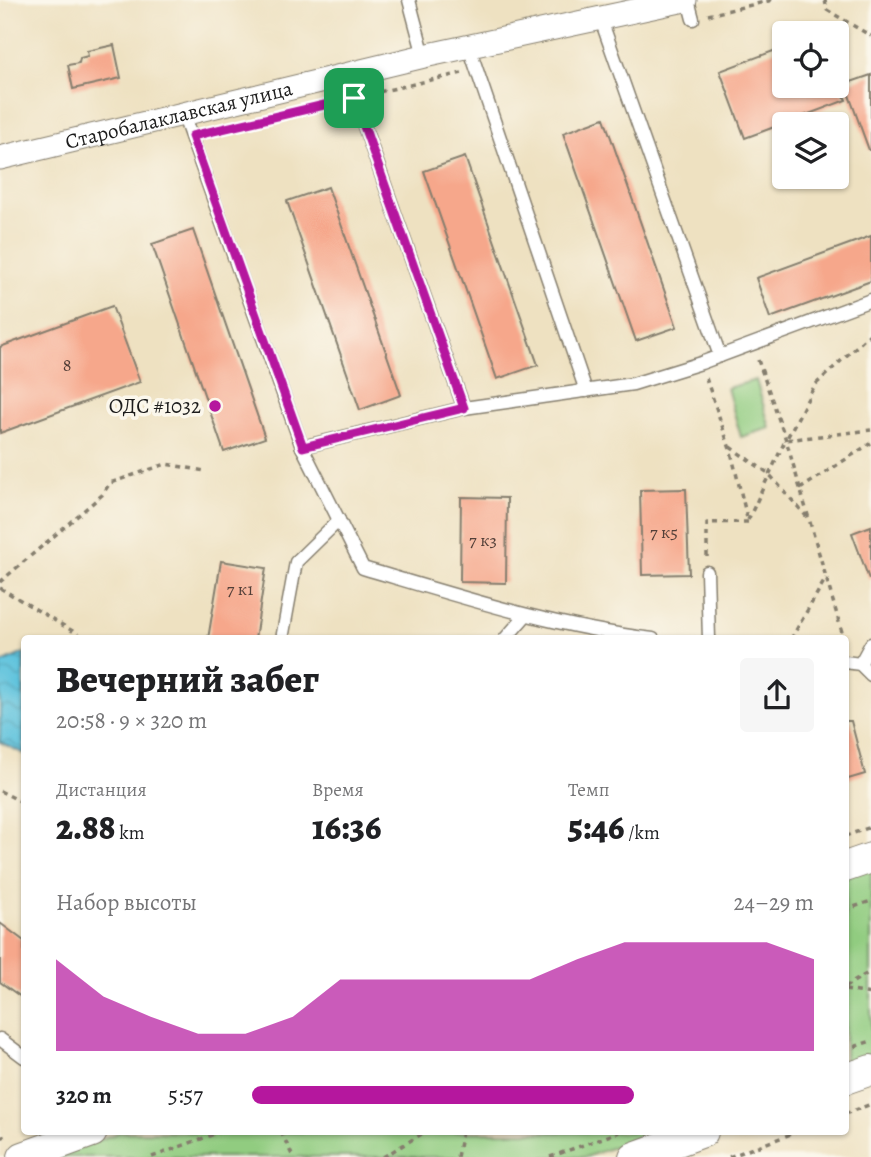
<!DOCTYPE html>
<html lang="ru">
<meta charset="utf-8">
<style>
:root{--surface:#fff;--page:#f6f6f6;--text:#202124;--muted:#757577;--accent:#b5179e}
body{margin:0;font-family:Alegreya,serif;background:var(--page);color:var(--text);height:100vh;display:flex;flex-direction:column;font-size:26px;white-space:nowrap}
*{box-sizing:border-box;margin:0}
p{font-size:23px;color:var(--muted)}
.icon{flex:none;width:38px;height:38px;fill:none;stroke:currentColor;stroke-width:2;stroke-linecap:round;stroke-linejoin:round}
.map{position:relative;flex:1;overflow:hidden}
.drawer{position:absolute;left:21px;top:635px;width:828px;height:500px;display:flex;flex-direction:column;background:var(--surface);border-radius:7px;box-shadow:0 2px 5px #0004}
.drawer>*{flex:none}
.controls{position:absolute;left:772px;top:21px;display:grid;gap:14px}
.controls a{display:grid;place-items:center;width:77px;height:77px;border-radius:7px;background:var(--surface);box-shadow:0 2px 5px #0004;font-size:35px}
.pin{position:absolute;display:grid;place-items:center;width:60px;height:60px;color:#fff;margin:-30px;border-radius:14px;box-shadow:0 4px 10px #0006}
.round{display:grid;place-items:center;flex:none;width:74px;height:74px;border-radius:7px;background:var(--page)}
.summary{display:flex;align-items:center;justify-content:space-between;height:119px;padding:0 35px}
h1{font-size:38px;font-weight:800;line-height:52px}
.stats{display:grid;grid-template-columns:repeat(3,1fr);gap:10px;height:119px;padding:7px 35px}
.stats div{display:grid;align-content:center}
.stats b{font-size:35px;font-weight:800}
.stats small{font-size:19px;font-weight:400}
.stats p{font-size:19px}
.chart{height:196px;padding:14px 35px}
.chart p{display:flex;justify-content:space-between}
.chart svg{width:100%;height:126px;margin-top:7px;fill:var(--accent);opacity:.7}
ul{padding:0 35px;list-style:none;font-size:23px}
li{display:grid;grid-template-columns:112px 84px 1fr;align-items:center;height:52px}
li i{height:18px;border-radius:9px;background:var(--accent)}
.map>svg:first-child{display:block}
.park{fill:#91cc80;stroke:#56744e;stroke-width:2}
.water{fill:url(#water-waves);stroke:#3e707c;stroke-width:2}
.building{fill:#f6a78b}
.lines{fill:none;stroke-linecap:round;stroke-linejoin:round}
.service-casing{stroke:#857e6e;stroke-width:15}
.minor-casing{stroke:#857e6e;stroke-width:25}
.tertiary-casing{stroke:#857e6e;stroke-width:32}
.path{stroke:#857e6e;stroke-width:3.5;stroke-dasharray:5 5;stroke-linecap:butt}
.service{stroke:#fff;stroke-width:12}
.minor{stroke:#fff;stroke-width:23}
.tertiary{stroke:#fff;stroke-width:30}
.route-casing{stroke:#fff;stroke-width:14}
.route{stroke:#b5179e;stroke-width:9}
.poi-dot{fill:#b5179e;stroke:#fbf7ec;stroke-width:2.5}
.labels{text-anchor:middle;stroke-width:7;stroke-linejoin:round;paint-order:stroke}
.number-label{font-size:18px;fill:#523f38}
.street-label{font-size:21px;fill:#1c1c1c;stroke:#fbf7ec}
.poi-label{font-size:21px;fill:#1c1c1c;stroke:#fbf7ec;text-anchor:end}
</style>
<div class="map">
<svg width="871" height="1157" viewBox="0 0 871 1157">
<defs>
<pattern id="water-waves" width="16" height="10" patternUnits="userSpaceOnUse" patternTransform="scale(1.75)"><rect width="16" height="10" fill="#5fc3dd"/><path d="M0 5q4-4 8 0t8 0" fill="none" stroke="#52a7bd"/></pattern>
</defs>
<rect width="100%" height="100%" fill="#fbf7ec"/>
<filter id="ink" filterUnits="userSpaceOnUse"><feTurbulence type="fractalNoise" baseFrequency=".0143" numOctaves="2"/><feDisplacementMap in="SourceGraphic" scale="14" xChannelSelector="R" yChannelSelector="G"/><feConvolveMatrix kernelMatrix="1 2 1 2 8 2 1 2 1" color-interpolation-filters="sRGB"/></filter>
<filter id="wash" filterUnits="userSpaceOnUse"><feTurbulence type="fractalNoise" baseFrequency=".00686" numOctaves="4" result="noise"/><feDisplacementMap in="SourceGraphic" scale="28" xChannelSelector="R" yChannelSelector="G"/><feGaussianBlur stdDeviation="1.57" result="paint"/><feColorMatrix in="noise" values="0 0 0 0 0 0 0 0 0 0 0 0 0 0 0 0 0 1.4 0 .05"/><feComposite in="paint" operator="in"/></filter>
<g filter="url(#wash)">
<rect width="100%" height="100%" fill="#eee1c1"/>
<!-- park -->
<g class="park">
<polygon points="756,380 770,428 741,437 727,388"/>
<polygon points="871,866 871,1056 845,1065 845,875"/>
<polygon points="120,1132 655,1132 586,1157 51,1157"/>
</g>
<!-- water -->
<polygon class="water" points="24,653 24,754 0,742 0,664"/>
<g id="blocks">
<!-- building -->
<g class="building">
<polygon points="114,45 121,78 73,89 68,65 79,63 80,58 88,56 87,51"/>
<polygon points="784,47 784,86 840,86 846,100 745,138 720,71"/>
<polygon points="871,75 871,150 869,150 845,84"/>
<polygon points="604,118 677,327 636,341 563,133"/>
<polygon points="465,157 538,365 497,379 424,171"/>
<polygon points="328,187 401,395 360,410 287,201"/>
<polygon points="193,230 265,438 224,452 152,244"/>
<polygon points="871,236 871,281 770,318 756,278"/>
<polygon points="112,306 140,382 0,433 0,347"/>
<polygon points="686,489 689,574 642,575 640,490"/>
<polygon points="461,497 507,498 506,583 460,582"/>
<polygon points="871,526 871,579 869,579 852,533"/>
<polygon points="221,561 266,568 255,639 208,639"/>
<polygon points="845,721 851,721 865,774 845,780"/>
<polygon points="0,923 24,941 24,999 0,982"/>
</g>
</g>
</g>
<g filter="url(#ink)">
<use href="#blocks" fill-opacity="0" stroke="#857e6e" stroke-width="2"/>
<g class="lines">
<defs>
<g id="service">
<polyline points="409,0 424,56"/>
<polyline points="688,0 693,19"/>
<polyline points="600,17 720,356"/>
<polyline points="469,47 586,391"/>
<polyline points="346,75 464,408"/>
<path d="M183,114L302,447L363,568C458,596 554,627 653,639"/>
<polyline points="302,447 464,408 633,384 701,363 871,300"/>
<polyline points="707,572 709,639"/>
<polyline points="282,639 296,562 339,520"/>
<polyline points="505,639 526,615"/>
<polyline points="845,662 860,664 871,675"/>
<polyline points="860,664 871,644"/>
<polyline points="0,1039 24,1057"/>
</g>
<g id="minor">
<path id="s1" d="M0,158L424,56L685,0"/>
</g>
<g id="tertiary">
<polyline points="845,867 871,858"/>
<polyline points="845,1079 871,1070"/>
<polyline points="23,1157 92,1132"/>
<polyline points="634,1157 703,1132"/>
</g>
</defs>
<!-- service casing -->
<use href="#service" class="service-casing"/>
<!-- minor casing -->
<use href="#minor" class="minor-casing"/>
<!-- tertiary casing -->
<use href="#tertiary" class="tertiary-casing"/>
<!-- path -->
<g class="path">
<polyline points="825,0 827,10 871,36"/>
<polyline points="708,15 773,0"/>
<polyline points="370,94 462,73"/>
<polyline points="237,125 339,102"/>
<polyline points="871,333 815,385 786,440 871,430"/>
<polyline points="758,360 786,440 844,639"/>
<polyline points="706,378 731,452 748,522"/>
<polyline points="730,447 768,473 807,517"/>
<polyline points="800,489 871,443"/>
<polyline points="748,520 785,441"/>
<polyline points="707,557 707,523 748,522"/>
<polyline points="0,582 102,495 110,483 166,464 205,471"/>
<polyline points="0,588 86,639"/>
<polyline points="791,639 826,578"/>
<polyline points="0,791 24,803"/>
<polyline points="845,836 871,827"/>
<polyline points="845,910 871,901"/>
<polyline points="845,987 871,971"/>
<polyline points="845,990 871,994"/>
<polyline points="845,1050 871,1041"/>
<polyline points="845,1114 871,1104"/>
<polyline points="281,1132 293,1157"/>
<polyline points="0,1138 9,1135"/>
<polyline points="152,1157 220,1132"/>
<polyline points="383,1157 425,1132"/>
<polyline points="457,1157 462,1132"/>
<polyline points="550,1157 619,1132"/>
<polyline points="729,1157 796,1132"/>
</g>
<!-- service -->
<use href="#service" class="service"/>
<!-- minor -->
<use href="#minor" class="minor"/>
<!-- tertiary -->
<use href="#tertiary" class="tertiary"/>
</g>
</g>
<g class="lines" filter="url(#ink)">
<defs>
<polygon id="route" points="354,98 464,408 303,447 192,136"/>
</defs>
<!-- route casing -->
<use href="#route" class="route-casing"/>
<!-- route -->
<use href="#route" class="route"/>
</g>
<!-- markers -->
<circle class="poi-dot" cx="215" cy="406" r="7"/>
<g class="labels">
<!-- number labels -->
<g class="number-label">
<text x="67" y="371">8</text>
<text x="664" y="538">7 к5</text>
<text x="483" y="546">7 к3</text>
<text x="240" y="595">7 к1</text>
</g>
<!-- street labels -->
<g class="street-label">
<text dy="7" stroke="none"><textPath href="#s1" startOffset="184">Старобалаклавская улица</textPath></text>
</g>
<!-- poi labels -->
<g class="poi-label">
<text x="201" y="413">ОДС #1032</text>
</g>
</g>
</svg>
<div class="controls">
<a><svg class="icon" aria-label="locate" viewBox="0 0 24 24"><circle cx="12" cy="12" r="6"/><path d="M12 2v4M12 18v4M2 12h4M18 12h4"/></svg></a>
<a><svg class="icon" aria-label="layers" viewBox="0 0 24 24"><path d="M12 4l9 5-9 5-9-5zM3 14l9 5 9-5"/></svg></a>
</div>
<div class="pin" style="left:354px;top:98px;background:#1e9e55"><svg class="icon" aria-label="arrive" viewBox="0 0 24 24"><path d="M6 21V4h12l-3 4 3 4H6"/></svg></div>
<section class="drawer">
<div class="summary"><div><h1>Вечерний забег</h1><p>20:58 · 9 × 320 m</p></div><a class="round"><svg class="icon" aria-label="share" viewBox="0 0 24 24"><path d="M12 15V3M7 8l5-5 5 5M5 13v7h14v-7"/></svg></a></div>
<div class="stats">
<div><p>Дистанция</p><b>2.88<small> km</small></b></div>
<div><p>Время</p><b>16:36</b></div>
<div><p>Темп</p><b>5:46<small> /km</small></b></div>
</div>
<div class="chart"><p><span>Набор высоты</span>24–29 m</p>
<svg viewBox="0 0 160 44" preserveAspectRatio="none"><path d="M0 44V12L10 25L20 32L30 38L40 38L50 32L60 19L70 19L80 19L90 19L100 19L110 12L120 6L130 6L140 6L150 6L160 12V44z"/></svg>
</div>
<ul>
<li><b>320 m</b>5:57<i style="width:68%"></i></li>
</ul>
</section>
</div>
